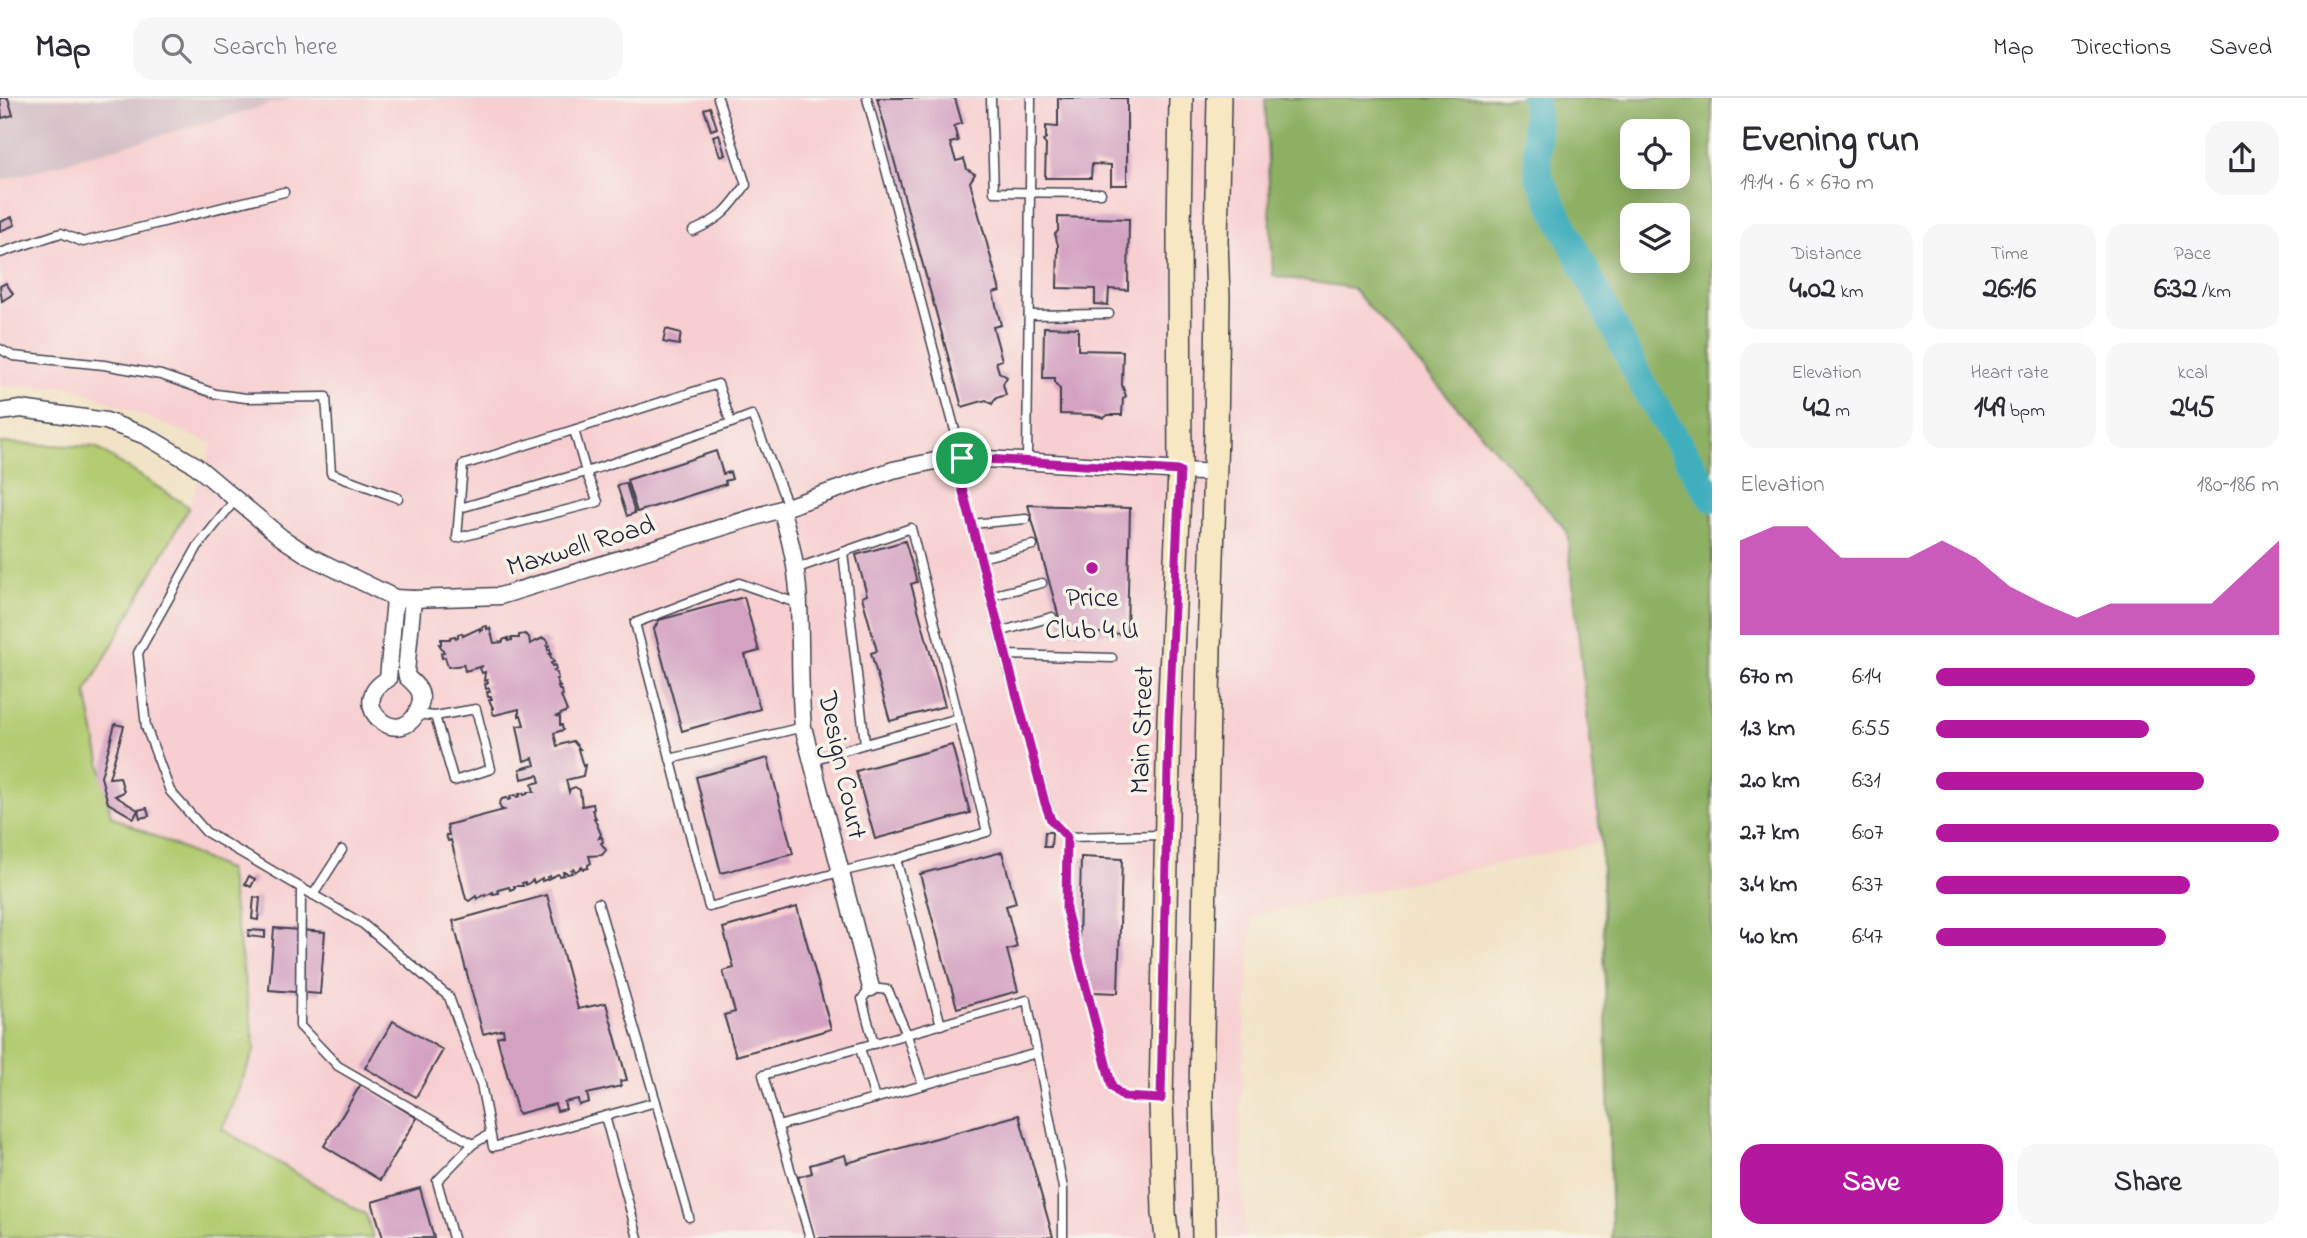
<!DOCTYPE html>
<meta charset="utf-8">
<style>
:root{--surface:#fff;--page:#f7f7f7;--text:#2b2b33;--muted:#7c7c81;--line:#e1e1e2;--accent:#b5179e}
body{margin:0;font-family:"Indie Flower",sans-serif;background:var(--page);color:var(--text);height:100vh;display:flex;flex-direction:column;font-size:26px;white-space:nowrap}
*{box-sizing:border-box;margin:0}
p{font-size:23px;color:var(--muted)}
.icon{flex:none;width:38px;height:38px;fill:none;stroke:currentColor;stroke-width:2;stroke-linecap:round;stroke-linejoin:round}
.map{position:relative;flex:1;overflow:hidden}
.panel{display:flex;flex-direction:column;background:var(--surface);width:595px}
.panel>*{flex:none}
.buttons{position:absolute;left:1620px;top:21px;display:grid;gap:14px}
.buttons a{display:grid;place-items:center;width:70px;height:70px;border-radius:14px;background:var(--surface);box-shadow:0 4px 18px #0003;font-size:35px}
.pin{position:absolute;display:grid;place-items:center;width:60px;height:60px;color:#fff;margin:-30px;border:4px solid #fff;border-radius:50%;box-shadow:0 2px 7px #0007}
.round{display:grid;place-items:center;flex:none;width:74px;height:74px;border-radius:21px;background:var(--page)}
.headline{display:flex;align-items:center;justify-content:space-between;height:119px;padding:0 28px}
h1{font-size:38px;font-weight:800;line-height:52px}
.figures{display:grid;grid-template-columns:repeat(3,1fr);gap:10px;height:119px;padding:7px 28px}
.figures div{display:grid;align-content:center;border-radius:18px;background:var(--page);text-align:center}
.figures b{font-size:30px;font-weight:800}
.figures small{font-size:19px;font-weight:400}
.figures p{font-size:19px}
.chart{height:196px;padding:14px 28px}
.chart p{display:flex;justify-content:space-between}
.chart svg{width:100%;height:126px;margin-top:7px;fill:var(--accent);opacity:.7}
.action{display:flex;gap:14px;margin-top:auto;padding:14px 28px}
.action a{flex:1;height:80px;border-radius:21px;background:var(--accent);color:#fff;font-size:28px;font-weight:800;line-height:80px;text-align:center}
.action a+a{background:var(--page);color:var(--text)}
ul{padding:0 28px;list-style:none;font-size:23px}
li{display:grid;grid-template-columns:112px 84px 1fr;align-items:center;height:52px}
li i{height:18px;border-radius:9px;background:var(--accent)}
header{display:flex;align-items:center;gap:42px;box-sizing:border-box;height:98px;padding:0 35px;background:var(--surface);border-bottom:2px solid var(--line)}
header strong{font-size:33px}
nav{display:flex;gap:38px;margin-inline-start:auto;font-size:24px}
.search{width:490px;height:63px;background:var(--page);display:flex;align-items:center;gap:18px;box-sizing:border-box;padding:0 24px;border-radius:21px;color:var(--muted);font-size:26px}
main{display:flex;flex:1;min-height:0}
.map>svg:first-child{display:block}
.built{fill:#f7cfd0}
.industrial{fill:#d2bdc5}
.green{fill:#b3cc72;stroke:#6a7756;stroke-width:2}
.forest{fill:#8eb064;stroke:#586950;stroke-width:2;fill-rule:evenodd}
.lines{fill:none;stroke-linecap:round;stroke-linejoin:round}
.river{stroke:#40afbd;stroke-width:28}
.building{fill:#d3a2c1}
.service-casing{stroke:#413f50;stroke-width:11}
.minor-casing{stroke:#413f50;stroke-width:19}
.secondary-casing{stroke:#413f50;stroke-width:26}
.service{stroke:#fff;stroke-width:8}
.minor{stroke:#fff;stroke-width:16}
.secondary{stroke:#f7e8c3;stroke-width:23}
.route-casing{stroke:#fff;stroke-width:14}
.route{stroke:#b5179e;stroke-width:9}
.poi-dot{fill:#b5179e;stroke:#f7f3e8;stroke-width:2.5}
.labels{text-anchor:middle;stroke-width:7;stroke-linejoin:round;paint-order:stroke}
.street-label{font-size:28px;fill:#22223b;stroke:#f7f3e8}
.poi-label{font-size:28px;fill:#22223b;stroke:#f7f3e8}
</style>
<header>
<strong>Map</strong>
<div class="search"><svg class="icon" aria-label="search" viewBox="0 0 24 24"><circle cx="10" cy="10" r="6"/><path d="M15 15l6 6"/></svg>Search here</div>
<nav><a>Map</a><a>Directions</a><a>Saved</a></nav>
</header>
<main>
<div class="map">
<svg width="1712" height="1140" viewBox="0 0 1712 1140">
<rect width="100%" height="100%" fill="#f7f3e8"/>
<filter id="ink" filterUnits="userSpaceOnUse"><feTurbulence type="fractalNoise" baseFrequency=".0143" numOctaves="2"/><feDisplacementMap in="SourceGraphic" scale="14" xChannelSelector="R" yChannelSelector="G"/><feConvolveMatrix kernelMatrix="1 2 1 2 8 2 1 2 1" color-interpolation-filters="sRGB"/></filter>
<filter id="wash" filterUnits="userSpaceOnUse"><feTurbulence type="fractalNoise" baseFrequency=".00686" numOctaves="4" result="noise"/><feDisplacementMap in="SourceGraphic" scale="28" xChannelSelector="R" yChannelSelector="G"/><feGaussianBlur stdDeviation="1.57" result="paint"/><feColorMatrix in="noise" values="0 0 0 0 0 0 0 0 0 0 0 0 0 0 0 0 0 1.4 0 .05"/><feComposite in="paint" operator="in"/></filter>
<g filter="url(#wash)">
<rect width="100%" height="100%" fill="#f1e3c6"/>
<!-- built -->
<polygon class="built" points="293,0 1265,0 1273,178 1352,190 1567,433 1601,744 1253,818 1240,1009 1246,1140 373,1140 366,1117 222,1031 255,951 228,772 111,719 85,594 189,409 213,346 69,288 0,289 0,83"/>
<!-- industrial -->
<polygon class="industrial" points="0,0 293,0 0,83"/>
<!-- green -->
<polygon class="green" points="0,345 95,349 189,409 86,594 111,718 228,772 255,951 222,1031 366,1117 373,1140 0,1140"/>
<!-- forest -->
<path class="forest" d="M1265,0H1712V1140H1612L1601,744L1567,433L1352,190L1273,178ZM1633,33H1678V79H1633ZM1633,117H1678V163H1633Z"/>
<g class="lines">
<!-- river -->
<polyline class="river" points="1535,0 1539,79 1644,289 1712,400"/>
</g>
<g id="blocks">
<!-- building -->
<g class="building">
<polygon points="0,0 8,0 13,17 2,20"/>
<polygon points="877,0 955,0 962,25 954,28 958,43 950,45 956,63 964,61 967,71 975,76 970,84 1000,193 993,195 1001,227 993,229 1002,262 996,264 999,274 1007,279 1003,286 1006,297 996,300 992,306 986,302 962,309"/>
<polygon points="1058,0 1127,0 1127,87 1111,87 1111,67 1092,66 1091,80 1045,80 1046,47 1043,43 1046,40 1046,28 1058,29"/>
<polygon points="710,9 717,30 711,32 704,11"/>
<polygon points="719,36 725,57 720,58 713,38"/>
<polygon points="12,119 15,127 0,133 0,124"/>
<polygon points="1058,119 1129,121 1128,192 1109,191 1108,207 1095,206 1095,191 1057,190 1058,147 1055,136 1058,133"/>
<polygon points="6,185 13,196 2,203 0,188"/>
<polygon points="1044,229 1078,230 1078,252 1123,253 1122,287 1126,298 1123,301 1122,317 1108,317 1104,320 1093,317 1060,316 1060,291 1055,285 1055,280 1043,280"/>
<polygon points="666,231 681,235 679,247 663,244"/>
<polygon points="716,353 723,376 730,374 732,381 725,383 726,386 637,414 627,382"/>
<polygon points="626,385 635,415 627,418 617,387"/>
<polygon points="1028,407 1130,410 1127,536 1063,534"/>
<polygon points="905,443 917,484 911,486 945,608 890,623 871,555 877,553 862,499 867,497 856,457"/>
<polygon points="744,499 759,553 745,557 760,611 682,633 654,531 659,522"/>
<polygon points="487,528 487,531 490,530 494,545 503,544 503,542 508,540 508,543 512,542 511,540 519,540 519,537 525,536 529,539 530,546 543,540 548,543 549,548 547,548 548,552 550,551 551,556 549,556 554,564 551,565 552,568 555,567 556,572 554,573 557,575 558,581 556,581 560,589 558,589 559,592 561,592 563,597 561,598 567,613 557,618 560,619 560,627 562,627 563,632 554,635 557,648 573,643 580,651 578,651 583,668 585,667 583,678 566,682 569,694 570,691 575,689 580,692 582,708 593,706 594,711 592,712 596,720 594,720 601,736 599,740 602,739 603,744 601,745 606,752 602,757 589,758 591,765 588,767 588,770 583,771 582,769 575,774 574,771 571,772 572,775 567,776 566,774 563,774 564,777 559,778 558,776 550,780 550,778 547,779 548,781 542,783 542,780 534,785 533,782 526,787 525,784 522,785 523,788 514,788 515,790 510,792 509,789 498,792 499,795 493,796 493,794 485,798 485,796 477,801 476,798 469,803 466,801 451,742 448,743 446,737 449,737 447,727 504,712 501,711 499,706 502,701 507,700 508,702 511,701 510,698 516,697 517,699 520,698 519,696 524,695 524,697 527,696 527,694 534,694 532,686 540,684 538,677 522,681 520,671 535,667 533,660 524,663 517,628 524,627 521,617 519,618 519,611 495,617 493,616 492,610 493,610 489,602 492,601 491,599 488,599 487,594 490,594 489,590 486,591 485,586 488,585 487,582 484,583 485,574 482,575 480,570 483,568 465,573 463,565 463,567 448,569 445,559 442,560 441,555 444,554 439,546 441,546 441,541 450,541 450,539 455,538 456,540 458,539 458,536 462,535 463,538 480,530 480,533 483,532 482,529"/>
<polygon points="115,626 124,628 109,680 120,679 124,694 115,698 138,712 147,710 149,718 140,720 138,712 134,720 108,705 101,679"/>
<polygon points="952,647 970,715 875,741 856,673"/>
<polygon points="768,660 793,756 721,775 696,679"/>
<polygon points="1045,734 1052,734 1051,749 1044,749"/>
<polygon points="1002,754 1016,805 1006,808 1017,849 1007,852 1018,893 957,910 920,776"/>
<polygon points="1081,759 1122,761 1118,895 1092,894 1079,845"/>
<polygon points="249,778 255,781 251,789 245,786"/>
<polygon points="547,797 578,911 606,905 627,982 620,983 621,988 587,996 589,1004 579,1007 578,1001 564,1004 566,1011 557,1013 555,1006 518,1016 497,939 504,937 503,931 483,936 453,823"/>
<polygon points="254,799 260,800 258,822 252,821"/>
<polygon points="797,809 831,931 736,958 724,917 735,914 723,873 734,870 723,830"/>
<polygon points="274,830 325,834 320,896 269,892"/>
<polygon points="249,832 265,833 265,840 248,838"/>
<polygon points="393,923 443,952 416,999 365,970"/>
<polygon points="361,986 417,1020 380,1082 324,1048"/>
<polygon points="1019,1017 1053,1139 814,1140 798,1079 812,1075 810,1067 845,1057 847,1065"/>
<polygon points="420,1090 434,1140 383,1140 372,1104"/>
</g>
</g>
</g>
<g filter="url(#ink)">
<use href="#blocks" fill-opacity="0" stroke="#413f50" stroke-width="2"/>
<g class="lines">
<defs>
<g id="service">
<polyline points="867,0 962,359"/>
<polyline points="991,0 994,94 1101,95"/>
<path d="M693,133C722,120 728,112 746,87L718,0"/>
<polyline points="0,155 61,135 83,144 284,94"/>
<polyline points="1029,217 1109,216"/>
<polyline points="0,251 13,258 104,267 161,277 216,296 246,300 326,299 331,375 398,400"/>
<polyline points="731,325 586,374 598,404 457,440 463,367 718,286 731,325 752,317 788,408"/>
<polyline points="954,359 1005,557 1112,560"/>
<polyline points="1027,364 1031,0"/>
<polyline points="236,401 198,448 138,555 146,629 170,693 206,734 363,826 449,899 481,986 493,1049 656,1004 598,805"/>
<polyline points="460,410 586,374 574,332"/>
<polyline points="971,426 1026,421"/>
<polyline points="980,460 1033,447"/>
<polyline points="795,471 911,430 987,734 896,761 941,927"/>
<polyline points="990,498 1042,485"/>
<polyline points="799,506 739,485 635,525 709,809 840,774 896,761"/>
<polyline points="999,534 1052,519"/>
<polyline points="1005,557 1051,722 1067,739"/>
<polyline points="416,616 435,618 476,611 491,671 454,683 435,618"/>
<polyline points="865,646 959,620"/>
<polyline points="670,661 803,629"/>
<polyline points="812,662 865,646 843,454"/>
<polyline points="301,790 300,928 338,968 473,1046"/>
<polyline points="313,797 342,752"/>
<polyline points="874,946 862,901 871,890 888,892 907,937 923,987"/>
<polyline points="860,950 875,1001"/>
<polyline points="1160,1001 1124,999 1112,989 1066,812 1067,739 1164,737"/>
<polyline points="656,1004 689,1119"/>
<polyline points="605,1018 638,1140"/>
<polyline points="778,1028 1037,955"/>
<polyline points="453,1140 437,1083 473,1046 490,1036"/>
<polyline points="810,1140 763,977 1027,902 1063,1090 1063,1140"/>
</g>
<g id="minor">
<polyline points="0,314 21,311 106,323 146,338 195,367 282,440 309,458 395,500 413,501 500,498 781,411 893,372 954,359 1216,375"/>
<path d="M781,411C791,442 798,475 799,508C801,548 799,588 803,629L871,890"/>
<path d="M395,500L388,581C342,606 404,658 420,607C424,594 416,587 407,579L406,574L413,501"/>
</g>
<g id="secondary">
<polyline points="1167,1140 1164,1115 1161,1001 1169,621 1180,373 1179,131 1181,0"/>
<polyline points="1204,1140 1201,999 1209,551 1216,336 1218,200 1216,143 1219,0"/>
</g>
</defs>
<!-- service casing -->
<use href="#service" class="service-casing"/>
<!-- minor casing -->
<use href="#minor" class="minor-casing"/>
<!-- secondary casing -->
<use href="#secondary" class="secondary-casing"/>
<!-- service -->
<use href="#service" class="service"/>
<!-- minor -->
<use href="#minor" class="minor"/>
<!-- secondary -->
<use href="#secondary" class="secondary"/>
</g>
</g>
<g class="lines" filter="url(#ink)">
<defs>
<polygon id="route" points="954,359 1180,373 1169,621 1161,1001 1124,999 1112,989 1066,812 1067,739 1051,722 1045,705"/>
</defs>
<!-- route casing -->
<use href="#route" class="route-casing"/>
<!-- route -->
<use href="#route" class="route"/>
</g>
<!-- markers -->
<circle class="poi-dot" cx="1092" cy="470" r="7"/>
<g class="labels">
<!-- street labels -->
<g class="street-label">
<text transform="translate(580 446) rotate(-17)" y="10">Maxwell Road</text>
<text transform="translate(1140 632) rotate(-88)" y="10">Main Street</text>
<text transform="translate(844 667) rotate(78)" y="10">Design Court</text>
</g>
<!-- poi labels -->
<g class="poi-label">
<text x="1092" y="508">Price<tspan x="1092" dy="32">Club 4 U</tspan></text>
</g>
</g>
</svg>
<div class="buttons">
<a><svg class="icon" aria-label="locate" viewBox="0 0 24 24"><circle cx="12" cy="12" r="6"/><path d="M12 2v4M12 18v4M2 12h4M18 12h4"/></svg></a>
<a><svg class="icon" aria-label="layers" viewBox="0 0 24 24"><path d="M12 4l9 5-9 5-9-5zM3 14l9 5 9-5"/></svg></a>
</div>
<div class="pin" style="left:962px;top:360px;background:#1e9e55"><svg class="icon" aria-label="arrive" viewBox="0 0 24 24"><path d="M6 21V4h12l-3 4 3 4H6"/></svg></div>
</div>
<section class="panel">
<div class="headline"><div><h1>Evening run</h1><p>19:14 · 6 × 670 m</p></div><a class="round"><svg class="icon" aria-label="share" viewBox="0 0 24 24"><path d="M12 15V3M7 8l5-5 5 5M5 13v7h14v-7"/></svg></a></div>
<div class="figures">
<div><p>Distance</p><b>4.02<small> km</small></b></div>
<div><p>Time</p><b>26:16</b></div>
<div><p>Pace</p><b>6:32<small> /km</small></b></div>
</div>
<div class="figures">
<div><p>Elevation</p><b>42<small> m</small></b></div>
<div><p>Heart rate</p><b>149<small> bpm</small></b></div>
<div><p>kcal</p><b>245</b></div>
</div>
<div class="chart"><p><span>Elevation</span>180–186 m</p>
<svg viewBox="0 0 160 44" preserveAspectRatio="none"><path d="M0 44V11L10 6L20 6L30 17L40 17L50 17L60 11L70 17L80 27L90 33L100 38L110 33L120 33L130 33L140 33L150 22L160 11V44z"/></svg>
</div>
<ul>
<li><b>670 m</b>6:14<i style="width:93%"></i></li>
<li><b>1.3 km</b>6:55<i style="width:62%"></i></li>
<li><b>2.0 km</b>6:31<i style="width:78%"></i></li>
<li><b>2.7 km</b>6:07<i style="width:100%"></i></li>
<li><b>3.4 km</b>6:37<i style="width:74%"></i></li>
<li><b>4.0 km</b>6:47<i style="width:67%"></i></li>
</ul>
<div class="action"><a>Save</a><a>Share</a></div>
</section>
</main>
